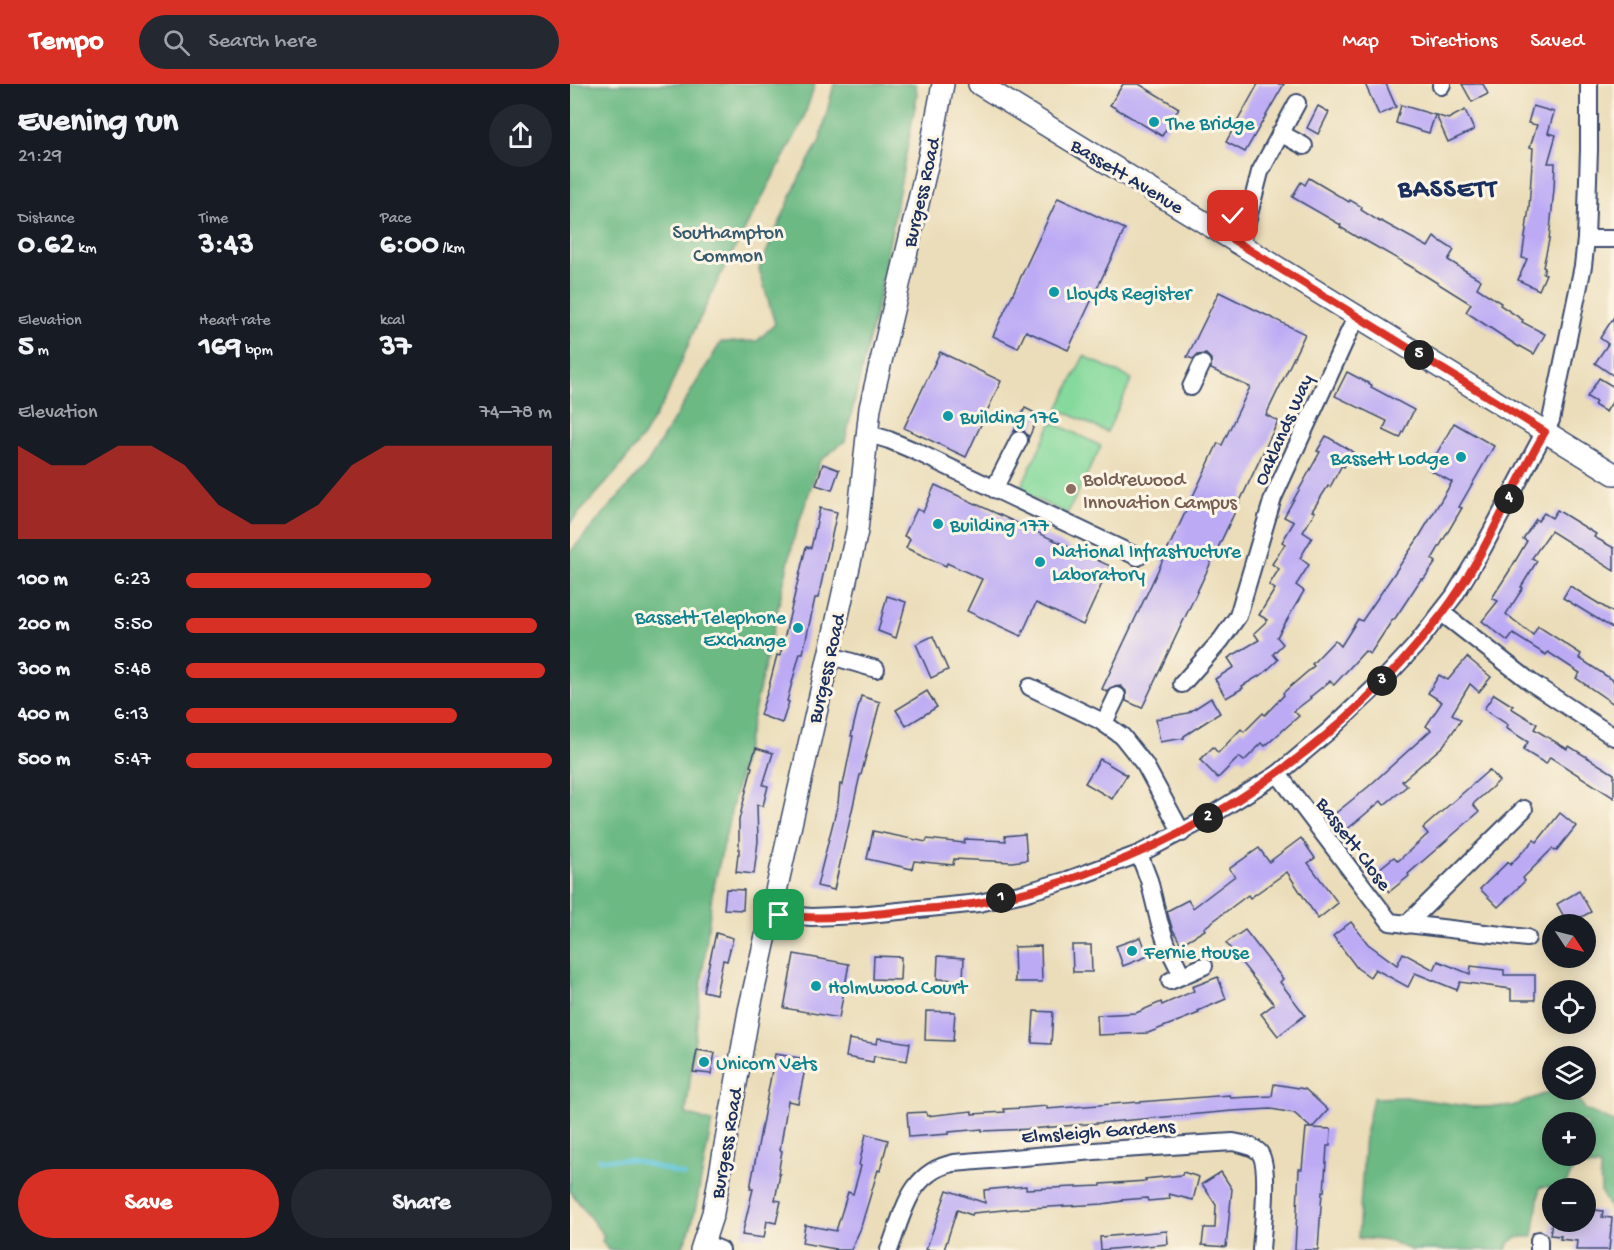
<!DOCTYPE html>
<meta charset="utf-8">
<style>
:root{--surface:#171b24;--page:#242831;--text:#f1f3f6;--muted:#9ea1a6;--accent:#d93025}
body{margin:0;font-family:"Gochi Hand",sans-serif;background:var(--page);color:var(--text);height:100vh;display:flex;flex-direction:column;font-size:22px;white-space:nowrap}
*{box-sizing:border-box;margin:0}
p{font-size:20px;color:var(--muted)}
.icon{flex:none;width:33px;height:33px;fill:none;stroke:currentColor;stroke-width:2;stroke-linecap:round;stroke-linejoin:round}
.map{position:relative;flex:1;overflow:hidden}
.panel{display:flex;flex-direction:column;background:var(--surface);width:570px}
.panel>*{flex:none}
.needle{width:39px;rotate:125deg}
.controls{position:absolute;left:972px;top:830px;display:grid;gap:12px}
.controls a{display:grid;place-items:center;width:54px;height:54px;border-radius:50%;background:var(--surface);box-shadow:0 3px 15px #0003;font-size:30px}
.pin{position:absolute;display:grid;place-items:center;width:51px;height:51px;color:#fff;margin:-26px;border-radius:12px;box-shadow:0 3px 9px #0006}
.km{position:absolute;width:30px;height:30px;margin:-15px;border-radius:50%;background:#222;color:#fff;font-size:16px;line-height:30px;text-align:center}
.round{display:grid;place-items:center;flex:none;width:63px;height:63px;border-radius:32px;background:var(--page)}
.head{display:flex;align-items:center;justify-content:space-between;height:102px;padding:0 18px}
h1{font-size:33px;font-weight:800;line-height:45px}
.metrics{display:grid;grid-template-columns:repeat(3,1fr);gap:9px;height:102px;padding:6px 18px}
.metrics div{display:grid;align-content:center}
.metrics b{font-size:30px;font-weight:800}
.metrics small{font-size:16px;font-weight:400}
.metrics p{font-size:16px}
.chart{height:168px;padding:12px 18px}
.chart p{display:flex;justify-content:space-between}
.chart svg{width:100%;height:108px;margin-top:6px;fill:var(--accent);opacity:.7}
.cta{display:flex;gap:12px;margin-top:auto;padding:12px 18px}
.cta a{flex:1;height:69px;border-radius:36px;background:var(--accent);color:#fff;font-size:24px;font-weight:800;line-height:69px;text-align:center}
.cta a+a{background:var(--page);color:var(--text)}
ul{padding:0 18px;list-style:none;font-size:20px}
li{display:grid;grid-template-columns:96px 72px 1fr;align-items:center;height:45px}
li i{height:15px;border-radius:8px;background:var(--accent)}
header{display:flex;align-items:center;gap:36px;box-sizing:border-box;height:84px;padding:0 30px;background:var(--accent);color:#fff}
header strong{font-size:28px}
nav{display:flex;gap:33px;margin-inline-start:auto;font-size:21px}
.search{width:420px;height:54px;background:var(--page);display:flex;align-items:center;gap:15px;box-sizing:border-box;padding:0 21px;border-radius:33px;color:var(--muted);font-size:22px}
main{display:flex;flex:1;min-height:0}
.map>svg:first-child{display:block}
.green{fill:#85d99c;stroke:#50847d;stroke-width:1.5}
.forest{fill:#6cb984;stroke:#447471;stroke-width:1.5;fill-rule:evenodd}
.lines{fill:none;stroke-linecap:round;stroke-linejoin:round}
.stream{stroke:#5fc4dc;stroke-width:4.5}
.building{fill:#bcaaf5}
.minor-casing{stroke:#3a496c;stroke-width:20}
.major-casing{stroke:#3a496c;stroke-width:24}
.minor{stroke:#fff;stroke-width:16}
.major{stroke:#fff;stroke-width:21}
.route-casing{stroke:#fff;stroke-width:12}
.route{stroke:#d93025;stroke-width:8}
.culture-dot{fill:#0f9aa8;stroke:#fcf5e5;stroke-width:2}
.education-dot{fill:#8d6e63;stroke:#fcf5e5;stroke-width:2}
.labels{text-anchor:middle;stroke-width:6;stroke-linejoin:round;paint-order:stroke}
.culture-label{font-size:20px;fill:#0d838f;stroke:#fcf5e5;text-anchor:start}
.street-label{font-size:20px;fill:#1b2f5e;stroke:#fcf5e5}
.park-label{font-size:20px;fill:#365a6e;stroke:#fcf5e5}
.education-label{font-size:20px;fill:#785e54;stroke:#fcf5e5;text-anchor:start}
.district-label{font-size:26px;font-weight:bold;letter-spacing:1.5px;fill:#1b2f5e;stroke:#fcf5e5}
</style>
<header>
<strong>Tempo</strong>
<div class="search"><svg class="icon" aria-label="search" viewBox="0 0 24 24"><circle cx="10" cy="10" r="6"/><path d="M15 15l6 6"/></svg>Search here</div>
<nav><a>Map</a><a>Directions</a><a>Saved</a></nav>
</header>
<main>
<section class="panel">
<div class="head"><div><h1>Evening run</h1><p>21:29</p></div><a class="round"><svg class="icon" aria-label="share" viewBox="0 0 24 24"><path d="M12 15V3M7 8l5-5 5 5M5 13v7h14v-7"/></svg></a></div>
<div class="metrics">
<div><p>Distance</p><b>0.62<small> km</small></b></div>
<div><p>Time</p><b>3:43</b></div>
<div><p>Pace</p><b>6:00<small> /km</small></b></div>
</div>
<div class="metrics">
<div><p>Elevation</p><b>5<small> m</small></b></div>
<div><p>Heart rate</p><b>169<small> bpm</small></b></div>
<div><p>kcal</p><b>37</b></div>
</div>
<div class="chart"><p><span>Elevation</span>74–78 m</p>
<svg viewBox="0 0 160 44" preserveAspectRatio="none"><path d="M0 44V6L10 14L20 14L30 6L40 6L50 14L60 30L70 38L80 38L90 30L100 14L110 6L120 6L130 6L140 6L150 6L160 6V44z"/></svg>
</div>
<ul>
<li><b>100 m</b>6:23<i style="width:67%"></i></li>
<li><b>200 m</b>5:50<i style="width:96%"></i></li>
<li><b>300 m</b>5:48<i style="width:98%"></i></li>
<li><b>400 m</b>6:13<i style="width:74%"></i></li>
<li><b>500 m</b>5:47<i style="width:100%"></i></li>
</ul>
<div class="cta"><a>Save</a><a>Share</a></div>
</section>
<div class="map">
<svg width="1044" height="1166" viewBox="0 0 1044 1166">
<rect width="100%" height="100%" fill="#fcf5e5"/>
<filter id="ink" filterUnits="userSpaceOnUse"><feTurbulence type="fractalNoise" baseFrequency=".0167" numOctaves="2"/><feDisplacementMap in="SourceGraphic" scale="12" xChannelSelector="R" yChannelSelector="G"/><feConvolveMatrix kernelMatrix="1 2 1 2 8 2 1 2 1" color-interpolation-filters="sRGB"/></filter>
<filter id="wash" filterUnits="userSpaceOnUse"><feTurbulence type="fractalNoise" baseFrequency=".008" numOctaves="4" result="noise"/><feDisplacementMap in="SourceGraphic" scale="24" xChannelSelector="R" yChannelSelector="G"/><feGaussianBlur stdDeviation="1.35" result="paint"/><feColorMatrix in="noise" values="0 0 0 0 0 0 0 0 0 0 0 0 0 0 0 0 0 1.4 0 .05"/><feComposite in="paint" operator="in"/></filter>
<g filter="url(#wash)">
<rect width="100%" height="100%" fill="#ebddb9"/>
<!-- green -->
<g class="green">
<polygon points="514,272 562,295 537,348 488,325"/>
<polygon points="482,338 531,362 497,430 449,407"/>
</g>
<!-- forest -->
<g class="forest">
<polygon points="0,0 245,0 232,39 152,188 124,247 96,314 72,354 46,388 0,439"/>
<polygon points="264,0 346,0 347,12 310,209 275,357 250,377 225,450 142,811 116,1030 142,1038 126,1122 121,1143 111,1166 38,1166 32,1157 34,1152 0,1107 0,468 77,380 151,258 187,257 205,240 189,185 230,92 250,56"/>
<path d="M988,1005H1000L1016,1026L1044,1038V1133L1031,1108L1030,1083L1005,1081L994,1104L970,1103L963,1153C951,1152 939,1153 936,1166H841L820,1157L788,1154L795,1051L803,1014L835,1013L903,1023L942,1022ZM982,1038H1016V1071H982Z"/>
</g>
<g class="lines">
<!-- stream -->
<polyline class="stream" points="28,1075 62,1076 114,1091"/>
</g>
<g id="blocks">
<!-- building -->
<g class="building">
<polygon points="553,0 569,0 609,24 592,52 540,21"/>
<polygon points="688,0 714,0 675,68 656,58"/>
<polygon points="795,0 816,0 826,23 809,31"/>
<polygon points="892,0 913,0 918,10 902,18"/>
<polygon points="831,21 865,31 859,49 826,39"/>
<polygon points="748,22 759,28 748,50 737,44"/>
<polygon points="963,22 984,28 978,49 986,51 978,79 985,79 984,105 979,156 973,183 975,184 973,189 976,190 969,206 948,196 957,175 952,174 959,124 963,64 960,63 967,41 958,39"/>
<polygon points="895,26 904,46 878,58 866,31 878,35"/>
<polygon points="739,94 779,118 780,116 792,123 791,126 810,138 811,137 858,163 864,153 884,166 878,176 911,196 907,204 931,219 930,221 953,236 952,238 975,250 964,270 950,262 949,263 896,228 901,220 840,182 789,153 788,154 770,143 771,141 722,113 731,98 735,101"/>
<polygon points="488,114 555,145 498,266 456,247 448,264 423,252"/>
<polygon points="649,208 735,250 696,331 708,337 572,624 556,617 556,607 551,602 542,603 537,608 532,605 648,359 652,361 680,303 641,285 641,275 636,270 627,271 623,275 617,273"/>
<polygon points="1044,233 1044,292 1025,279 1038,260 1030,254"/>
<polygon points="370,268 431,297 396,373 334,344"/>
<polygon points="777,288 802,301 801,303 844,326 830,354 813,346 817,337 765,312"/>
<polygon points="1029,294 1044,303 1044,315 1036,328 1024,321 1026,318 1017,313"/>
<polygon points="455,324 469,331 459,353 453,346 444,347"/>
<polygon points="884,339 924,362 889,423 892,424 862,475 866,478 853,496 851,495 824,536 823,535 800,570 795,567 764,601 760,597 740,613 741,614 724,627 729,632 695,662 692,659 674,677 669,673 648,694 630,676 643,663 648,669 671,645 674,648 693,629 695,631 714,611 713,609 744,582 742,580 765,556 771,562 788,535 792,537 849,453 882,398 858,385"/>
<polygon points="756,352 783,368 774,383 772,381 760,403 758,402 742,427 745,428 733,448 742,454 730,474 739,481 726,501 734,507 707,553 713,560 703,570 708,576 694,589 672,602 673,604 656,614 645,595 664,583 658,574 689,556 684,549 698,536 689,531 705,505 699,501 709,485 702,480 715,460 712,458 724,438 714,433 750,368 747,367"/>
<polygon points="253,380 269,386 262,406 246,401"/>
<polygon points="365,401 540,482 513,541 466,519 451,552 397,527 412,495 377,479 376,482 336,464 340,455 334,452 347,425 353,428"/>
<polygon points="250,424 267,428 248,514 245,514 233,569 230,569 217,617 219,618 212,639 190,631 198,606 207,571 210,572 236,463 241,464"/>
<polygon points="987,426 1026,450 1024,453 1044,464 1044,487 981,447 962,474 967,477 951,503 953,504 936,530 963,551 968,542 1011,570 1009,574 1044,597 1044,620 1006,594 1010,589 978,568 976,571 943,550 938,557 912,537 928,517 922,514 940,486 957,457 953,455 966,435 968,437 974,429 982,434"/>
<polygon points="1000,502 1044,529 1044,545 993,514"/>
<polygon points="317,512 336,518 326,554 308,547"/>
<polygon points="363,552 378,586 361,594 346,560"/>
<polygon points="897,573 921,593 909,608 900,600 882,630 891,636 873,662 832,697 837,702 814,721 811,717 775,747 762,732 798,703 861,646 856,642 872,618 858,609 869,591 878,596"/>
<polygon points="357,607 367,623 336,642 326,626"/>
<polygon points="924,610 943,622 941,624 967,640 964,645 997,665 999,662 1044,690 1044,714 980,673 976,680 953,666 958,658 936,644 938,641 914,625"/>
<polygon points="291,612 310,618 291,691 290,691 264,806 247,802 268,719 270,700 273,701 283,652 281,652"/>
<polygon points="641,614 650,629 614,652 614,654 590,658 586,635 618,629"/>
<polygon points="186,664 203,669 193,701 198,702 193,722 187,721 188,757 184,790 166,788 168,770 169,770 169,736 182,683 180,682"/>
<polygon points="530,675 557,691 542,715 515,699"/>
<polygon points="919,686 929,697 903,720 909,728 838,790 839,792 819,808 804,789 824,773 828,777 858,750 853,744"/>
<polygon points="990,729 1006,742 986,767 982,765 953,794 955,797 928,823 910,805 938,778 940,781 964,756 967,758"/>
<polygon points="303,747 356,758 357,755 394,759 395,755 436,757 435,752 455,750 457,776 442,778 384,775 383,781 344,777 342,785 297,775"/>
<polygon points="731,754 745,774 738,779 768,819 748,835 717,788 680,814 678,811 634,844 635,846 611,860 602,844 597,827 618,816 623,824 665,792 659,785 689,764 699,778"/>
<polygon points="156,805 174,806 173,826 154,825"/>
<polygon points="1009,807 1021,828 998,840 987,820"/>
<polygon points="781,838 798,860 827,881 833,869 864,886 868,877 900,890 901,882 934,886 934,891 965,891 965,916 941,916 941,905 890,898 887,906 845,889 838,903 805,885 800,893 787,884 763,852"/>
<polygon points="675,846 713,895 710,898 735,931 708,952 691,930 704,920 656,859"/>
<polygon points="146,849 163,854 157,877 153,876 146,910 133,907"/>
<polygon points="571,853 578,872 553,882 546,862"/>
<polygon points="502,861 521,861 522,888 503,888"/>
<polygon points="471,862 472,898 445,898 444,863"/>
<polygon points="224,870 279,880 269,934 214,924"/>
<polygon points="304,872 331,873 330,896 303,895"/>
<polygon points="368,872 394,874 393,896 367,895"/>
<polygon points="648,893 656,915 628,927 629,929 578,949 528,951 527,931 566,929 591,918 592,921 624,907 622,903"/>
<polygon points="356,927 385,928 383,957 355,956"/>
<polygon points="464,927 483,928 481,960 462,959"/>
<polygon points="308,954 340,959 337,977 304,972 303,978 276,973 279,955 307,960"/>
<polygon points="127,966 145,969 141,990 123,988"/>
<polygon points="205,970 237,975 228,1019 218,1017 210,1066 212,1067 208,1090 210,1090 205,1116 211,1117 206,1139 197,1137 194,1154 172,1151 183,1105 180,1105"/>
<polygon points="704,1000 735,1005 758,1026 742,1044 761,1045 760,1062 757,1062 754,1108 752,1108 748,1166 725,1166 729,1085 732,1085 736,1044 741,1044 724,1029 701,1025 662,1027 461,1045 412,1047 412,1045 379,1048 379,1050 339,1053 337,1029 356,1028 357,1032 402,1027 402,1030 435,1028 434,1025 453,1024 477,1022 477,1025 660,1011 661,1014 702,1012"/>
<polygon points="296,1050 318,1056 310,1087 308,1086 290,1146 281,1166 264,1166 265,1165 232,1159 235,1141 266,1147 278,1108 283,1110 291,1082 289,1081"/>
<polygon points="613,1088 629,1093 623,1116 599,1110 600,1115 578,1117 577,1114 552,1116 552,1117 533,1120 443,1125 403,1129 402,1131 387,1126 374,1166 356,1166 377,1106 415,1119 414,1106 456,1102 456,1105 531,1102 531,1100 576,1097 575,1095 612,1091"/>
<polygon points="651,1088 662,1105 656,1163 632,1161 634,1144 645,1144 646,1121 632,1100"/>
<polygon points="1016,1125 1033,1127 1032,1133 1042,1134 1039,1166 1006,1166 1007,1157 990,1155 991,1152 980,1151 982,1137 1016,1137"/>
<polygon points="597,1147 598,1160 531,1166 530,1153"/>
</g>
</g>
</g>
<g filter="url(#ink)">
<use href="#blocks" fill-opacity="0" stroke="#3a496c" stroke-width="1.5"/>
<g class="lines">
<defs>
<g id="minor">
<polyline points="871,2 872,0"/>
<polyline points="710,49 734,62"/>
<polyline points="644,144 671,127 682,117"/>
<polyline points="1016,155 1044,155"/>
<polyline points="671,161 690,88 727,19"/>
<polyline points="621,303 632,280"/>
<polyline points="296,349 319,356 345,367 568,473"/>
<polyline points="424,405 449,356"/>
<polyline points="872,529 962,599 1044,653"/>
<polyline points="258,571 306,585"/>
<polyline points="612,600 651,556 668,532 703,414 780,246 788,233"/>
<polyline points="460,603 529,636 552,652 575,681 612,749"/>
<polyline points="534,639 547,612"/>
<polyline points="708,690 820,838 957,854"/>
<polyline points="569,770 579,796 589,837 597,861 612,891"/>
<polyline points="200,830 242,833 289,831 409,819 454,809 498,796 569,770 632,737 708,690 761,645 817,592 845,562 884,512 913,464 981,336 1013,182 1016,155 1019,66 1019,0"/>
<polyline points="836,841 954,725"/>
<polyline points="600,897 634,882"/>
<polyline points="134,1159 151,1166"/>
<path d="M319,1166C334,1128 339,1088 384,1079L537,1066L663,1058C672,1060 682,1061 689,1068C701,1081 692,1147 691,1166"/>
<polyline points="969,1166 969,1156"/>
</g>
<g id="major">
<polyline points="409,0 1044,390"/>
<polyline points="131,1166 143,1129 179,927 287,447 300,324 359,73 373,0"/>
</g>
</defs>
<!-- minor casing -->
<use href="#minor" class="minor-casing"/>
<!-- major casing -->
<use href="#major" class="major-casing"/>
<!-- minor -->
<use href="#minor" class="minor"/>
<!-- major -->
<use href="#major" class="major"/>
</g>
</g>
<g class="lines" filter="url(#ink)">
<defs>
<path id="route" d="M209,831C252,837 297,831 340,826C364,824 389,823 413,818C595,782 758,677 872,530C915,474 939,407 975,348L644,144L663,132"/>
</defs>
<!-- route casing -->
<use href="#route" class="route-casing"/>
<!-- route -->
<use href="#route" class="route"/>
</g>
<!-- markers -->
<g class="culture-dot">
<circle cx="584" cy="38" r="6"/>
<circle cx="484" cy="208" r="6"/>
<circle cx="378" cy="332" r="6"/>
<circle cx="891" cy="373" r="6"/>
<circle cx="368" cy="440" r="6"/>
<circle cx="470" cy="478" r="6"/>
<circle cx="228" cy="544" r="6"/>
<circle cx="562" cy="867" r="6"/>
<circle cx="246" cy="902" r="6"/>
<circle cx="134" cy="978" r="6"/>
</g>
<circle class="education-dot" cx="501" cy="405" r="6"/>
<g class="labels">
<!-- culture labels -->
<g class="culture-label">
<text x="596" y="45">The Bridge</text>
<text x="496" y="215">Lloyds Register</text>
<text x="390" y="339">Building 176</text>
<text x="879" y="380" text-anchor="end">Bassett Lodge</text>
<text x="380" y="447">Building 177</text>
<text x="482" y="473">National Infrastructure<tspan x="482" dy="23">Laboratory</tspan></text>
<text x="216" y="539" text-anchor="end">Bassett Telephone<tspan x="216" dy="23">Exchange</tspan></text>
<text x="574" y="874">Fernie House</text>
<text x="258" y="909">Holmwood Court</text>
<text x="146" y="985">Unicorn Vets</text>
</g>
<!-- street labels -->
<g class="street-label">
<text transform="translate(558 91) rotate(31)" y="7">Bassett Avenue</text>
<text transform="translate(350 108) rotate(-77)" y="7">Burgess Road</text>
<text transform="translate(712 345) rotate(-66)" y="7">Oaklands Way</text>
<text transform="translate(255 584) rotate(-77)" y="7">Burgess Road</text>
<text transform="translate(785 759) rotate(53)" y="7">Bassett Close</text>
<text transform="translate(528 1046) rotate(-4)" y="7">Elmsleigh Gardens</text>
<text transform="translate(155 1059) rotate(-80)" y="7">Burgess Road</text>
</g>
<!-- park labels -->
<g class="park-label">
<text x="158" y="154">Southampton<tspan x="158" dy="23">Common</tspan></text>
</g>
<!-- education labels -->
<g class="education-label">
<text x="513" y="401">Boldrewood<tspan x="513" dy="23">Innovation Campus</tspan></text>
</g>
<!-- district labels -->
<g class="district-label">
<text x="878" y="112">BASSETT</text>
</g>
</g>
</svg>
<div class="controls">
<a><svg class="needle" viewBox="-14 -14 28 28"><path d="M0-13l5 13h-10z" fill="#e53935"/><path d="M0 13l5-13h-10z" fill="#9ea1a6"/></svg></a>
<a><svg class="icon" aria-label="locate" viewBox="0 0 24 24"><circle cx="12" cy="12" r="6"/><path d="M12 2v4M12 18v4M2 12h4M18 12h4"/></svg></a>
<a><svg class="icon" aria-label="layers" viewBox="0 0 24 24"><path d="M12 4l9 5-9 5-9-5zM3 14l9 5 9-5"/></svg></a>
<a>+</a>
<a>−</a>
</div>
<div class="pin" style="left:209px;top:831px;background:#1e9e55"><svg class="icon" aria-label="arrive" viewBox="0 0 24 24"><path d="M6 21V4h12l-3 4 3 4H6"/></svg></div>
<div class="pin" style="left:663px;top:132px;background:#d93025"><svg class="icon" aria-label="check" viewBox="0 0 24 24"><path d="M5 12l5 5 9-10"/></svg></div>
<b class="km" style="left:431px;top:814px">1</b>
<b class="km" style="left:638px;top:734px">2</b>
<b class="km" style="left:812px;top:597px">3</b>
<b class="km" style="left:939px;top:415px">4</b>
<b class="km" style="left:849px;top:271px">5</b>
</div>
</main>
